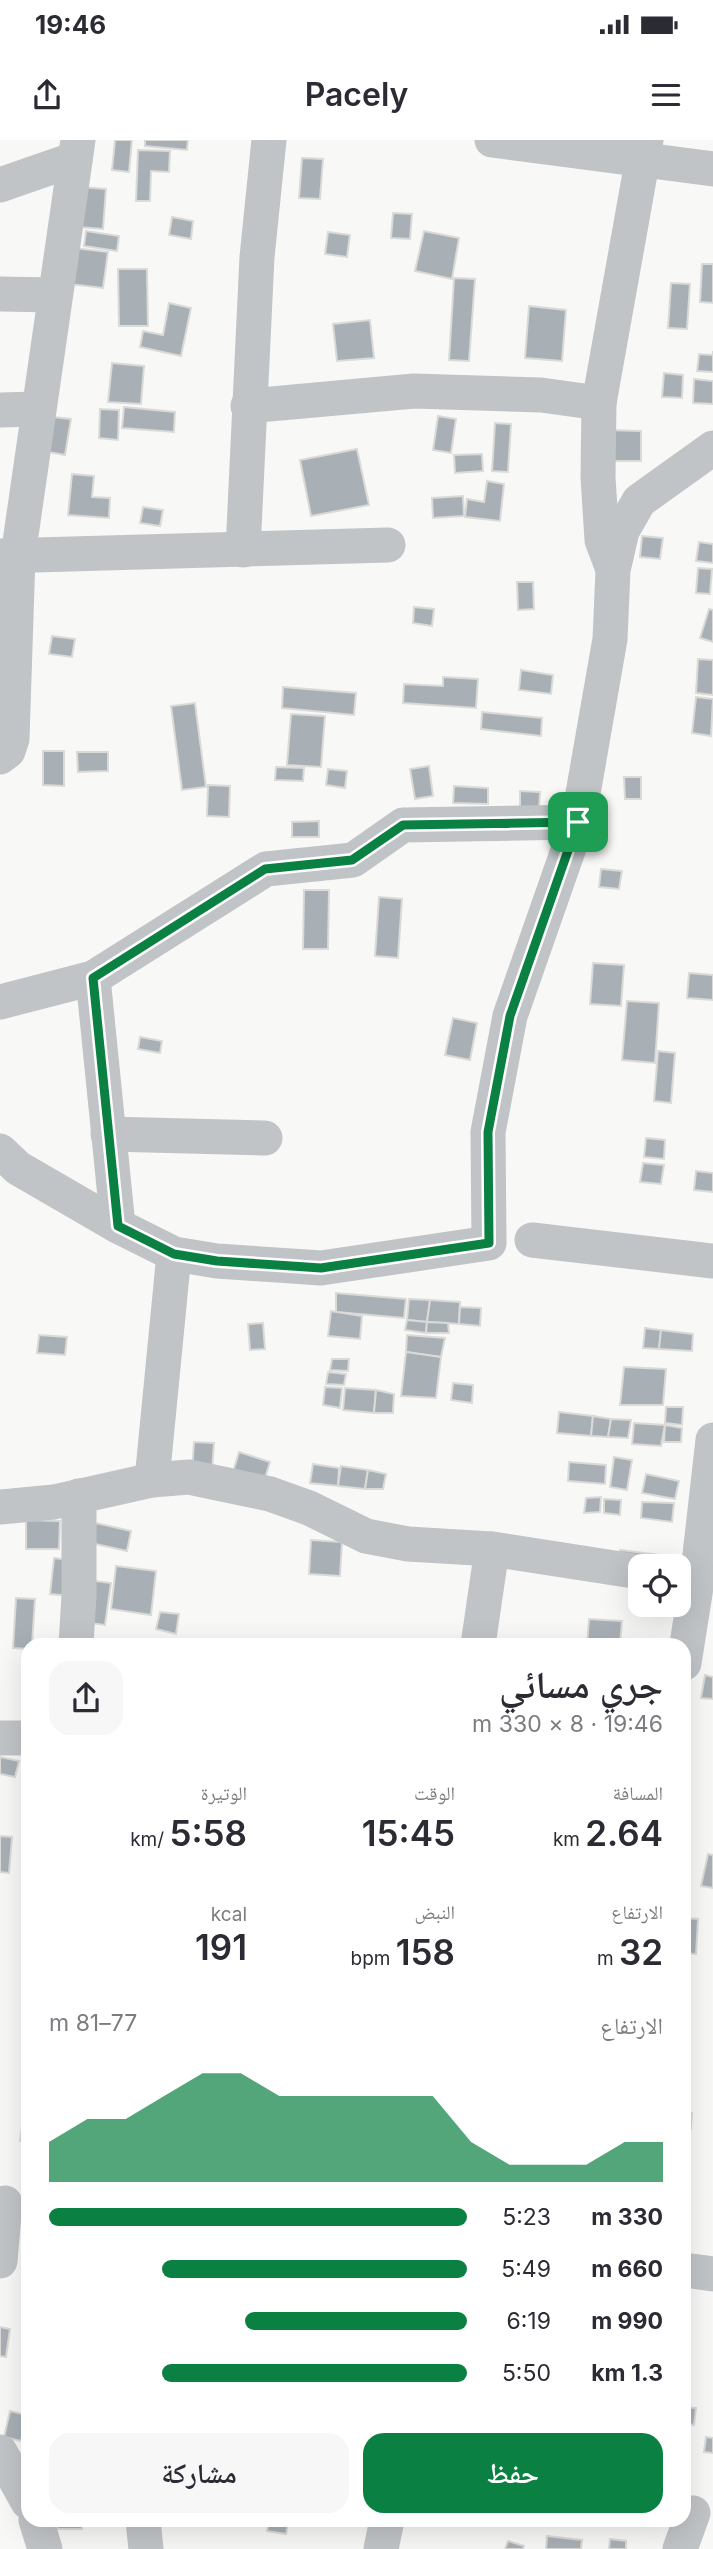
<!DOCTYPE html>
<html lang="ar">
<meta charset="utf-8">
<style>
:root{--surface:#fff;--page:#f7f7f7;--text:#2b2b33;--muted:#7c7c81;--accent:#0b8043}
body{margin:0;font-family:Inter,"Noto Naskh Arabic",sans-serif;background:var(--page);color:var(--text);direction:rtl;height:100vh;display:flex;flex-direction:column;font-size:26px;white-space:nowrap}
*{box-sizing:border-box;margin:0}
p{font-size:23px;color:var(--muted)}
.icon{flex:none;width:38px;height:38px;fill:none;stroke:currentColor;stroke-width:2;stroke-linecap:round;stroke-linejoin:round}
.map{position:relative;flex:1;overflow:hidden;direction:ltr}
.panel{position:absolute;left:21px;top:1498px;width:670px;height:889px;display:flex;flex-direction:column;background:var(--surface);border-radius:21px;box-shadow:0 7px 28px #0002;direction:rtl}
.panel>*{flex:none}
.buttons{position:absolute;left:628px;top:1414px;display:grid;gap:14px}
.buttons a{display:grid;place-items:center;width:63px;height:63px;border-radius:14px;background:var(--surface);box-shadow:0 7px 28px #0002;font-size:35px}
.pin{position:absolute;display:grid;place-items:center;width:60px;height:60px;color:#fff;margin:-30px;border-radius:14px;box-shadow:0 4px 10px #0006}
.round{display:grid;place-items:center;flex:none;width:74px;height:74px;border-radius:21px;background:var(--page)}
.overview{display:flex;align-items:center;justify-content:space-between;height:119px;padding:0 28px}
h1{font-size:38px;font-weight:600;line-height:52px}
.metrics{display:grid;grid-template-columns:repeat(3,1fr);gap:10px;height:119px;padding:7px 28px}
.metrics div{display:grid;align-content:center}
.metrics b{font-size:35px;font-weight:600}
.metrics small{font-size:19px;font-weight:400}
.metrics p{font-size:19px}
.chart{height:196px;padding:14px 28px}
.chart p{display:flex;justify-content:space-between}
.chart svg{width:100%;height:126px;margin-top:7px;fill:var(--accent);opacity:.7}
.button{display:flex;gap:14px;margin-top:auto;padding:14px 28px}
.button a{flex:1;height:80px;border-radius:21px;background:var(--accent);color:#fff;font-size:28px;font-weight:600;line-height:80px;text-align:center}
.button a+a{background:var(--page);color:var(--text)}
ul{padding:0 28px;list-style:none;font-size:23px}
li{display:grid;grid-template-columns:112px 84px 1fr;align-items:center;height:52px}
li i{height:18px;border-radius:9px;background:var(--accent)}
.status{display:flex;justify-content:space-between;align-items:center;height:49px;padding:0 35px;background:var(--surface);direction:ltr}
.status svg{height:19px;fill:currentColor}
header{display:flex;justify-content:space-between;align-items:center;height:91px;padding:0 28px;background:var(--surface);font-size:32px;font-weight:600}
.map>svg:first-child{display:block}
.building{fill:#a8b0b5;stroke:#dadad8;stroke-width:2}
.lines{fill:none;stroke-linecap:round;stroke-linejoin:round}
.minor{stroke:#c0c4c7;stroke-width:35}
.route-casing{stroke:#fff;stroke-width:14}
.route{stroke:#0b8043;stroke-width:9}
</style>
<div class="status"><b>19:46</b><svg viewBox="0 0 49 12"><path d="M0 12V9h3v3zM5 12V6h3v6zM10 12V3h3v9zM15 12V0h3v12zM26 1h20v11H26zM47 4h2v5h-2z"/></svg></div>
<header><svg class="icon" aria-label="menu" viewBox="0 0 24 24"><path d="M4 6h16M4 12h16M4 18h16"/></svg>Pacely<svg class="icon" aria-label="share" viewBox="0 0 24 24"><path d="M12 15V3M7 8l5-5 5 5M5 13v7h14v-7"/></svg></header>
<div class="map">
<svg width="713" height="2409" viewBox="0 0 713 2409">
<rect width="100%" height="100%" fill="#f8f8f6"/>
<!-- building -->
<g class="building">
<polygon points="115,0 132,0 129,32 112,30"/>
<polygon points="145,0 188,0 187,10 145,6"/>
<polygon points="138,10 170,11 169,32 151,31 150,61 136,61"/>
<polygon points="302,18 323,19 320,59 299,58"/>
<polygon points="69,46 106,49 103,89 66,86"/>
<polygon points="393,73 412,74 410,99 391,98"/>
<polygon points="172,77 193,81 191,99 169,95"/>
<polygon points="86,91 119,96 117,111 84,106"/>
<polygon points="424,91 459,98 452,139 415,131"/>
<polygon points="328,92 350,95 347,117 325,114"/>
<polygon points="74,108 108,112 103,148 69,144"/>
<polygon points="702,124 713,124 713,163 700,162"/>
<polygon points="118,129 147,129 148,186 119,186"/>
<polygon points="454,138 475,139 469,221 449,220"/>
<polygon points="671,143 690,144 687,189 668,188"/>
<polygon points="169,163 191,168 181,216 140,207 143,191 163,195"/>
<polygon points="529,166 566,170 562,221 525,218"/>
<polygon points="370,180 374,218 337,221 333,184"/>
<polygon points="713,211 713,232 697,231 699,214 713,215"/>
<polygon points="112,223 144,226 141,264 108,262"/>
<polygon points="664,233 683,235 682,258 662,257"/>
<polygon points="694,239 713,241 713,264 693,263"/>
<polygon points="124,267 175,272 174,292 122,288"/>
<polygon points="100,269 119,270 118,300 99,298"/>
<polygon points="438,276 456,279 451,313 433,310"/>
<polygon points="53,277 71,279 65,315 48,312"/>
<polygon points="495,283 511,284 508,332 492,331"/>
<polygon points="608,290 641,291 641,321 607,321"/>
<polygon points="357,309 369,365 311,376 300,320"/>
<polygon points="482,314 483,331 455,333 454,315"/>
<polygon points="72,334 94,336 92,357 110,358 109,378 68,375"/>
<polygon points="487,341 504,344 500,381 465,377 467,359 484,362"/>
<polygon points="463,356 464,376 433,378 432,358"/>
<polygon points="143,367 163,370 160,386 140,383"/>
<polygon points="642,396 663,398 660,419 640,417"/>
<polygon points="699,402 713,404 713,423 696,421"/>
<polygon points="698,428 712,429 710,454 696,453"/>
<polygon points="517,442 533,442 534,469 518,470"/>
<polygon points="414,467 434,469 432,486 413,483"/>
<polygon points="709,469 713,470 713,502 700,498"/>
<polygon points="52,496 75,499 72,517 49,514"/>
<polygon points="698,519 713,520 713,555 696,553"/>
<polygon points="521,530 553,535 551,554 519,550"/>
<polygon points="443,537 478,539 476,568 403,563 404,544 443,546"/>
<polygon points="283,547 356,553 354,575 282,568"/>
<polygon points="696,557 713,559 711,596 692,593"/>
<polygon points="195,563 206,647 182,650 171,566"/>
<polygon points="482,572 542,578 541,596 481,589"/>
<polygon points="291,574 325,576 321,627 287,625"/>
<polygon points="43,611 64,611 64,646 43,645"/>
<polygon points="77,612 108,612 108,631 78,632"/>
<polygon points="429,626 433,656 415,659 410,629"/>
<polygon points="276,627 304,628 303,641 275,640"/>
<polygon points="328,629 347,631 345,648 326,645"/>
<polygon points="624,637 641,637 641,659 625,659"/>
<polygon points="208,645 230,646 229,677 207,676"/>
<polygon points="454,646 488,648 488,664 453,663"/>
<polygon points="520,651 540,652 539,671 520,671"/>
<polygon points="319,681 319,697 292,697 292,682"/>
<polygon points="601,729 622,731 619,749 599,747"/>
<polygon points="304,750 329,750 328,809 303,809"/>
<polygon points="379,757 402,759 398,818 375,816"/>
<polygon points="593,823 624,825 621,866 590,864"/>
<polygon points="689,833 713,835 713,860 687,858"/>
<polygon points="627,861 659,863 655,923 622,920"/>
<polygon points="453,878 477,883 470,920 445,915"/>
<polygon points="140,897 162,901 160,913 138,909"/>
<polygon points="658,911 675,913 671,963 654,961"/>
<polygon points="646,998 665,1000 664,1019 644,1017"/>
<polygon points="643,1023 664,1025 661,1044 640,1042"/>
<polygon points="696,1031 713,1033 713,1052 694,1050"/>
<polygon points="336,1153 406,1159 404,1178 336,1172"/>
<polygon points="409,1159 430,1160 427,1182 407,1180"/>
<polygon points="430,1160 460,1162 459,1184 427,1182"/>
<polygon points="460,1167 481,1168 480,1186 459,1184"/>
<polygon points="331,1171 362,1176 360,1199 328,1196"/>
<polygon points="407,1180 427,1182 426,1193 405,1190"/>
<polygon points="427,1182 448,1183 449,1193 426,1193"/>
<polygon points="263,1183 265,1209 250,1210 248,1184"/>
<polygon points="645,1188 661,1190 659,1209 643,1208"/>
<polygon points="661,1190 693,1194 692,1211 659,1209"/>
<polygon points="39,1195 67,1197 65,1215 37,1213"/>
<polygon points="407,1195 445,1198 441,1217 406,1212"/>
<polygon points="406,1212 441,1217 436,1258 401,1256"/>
<polygon points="332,1219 349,1219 348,1231 330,1230"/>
<polygon points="624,1227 666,1229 663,1265 620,1265"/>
<polygon points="328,1232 346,1234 344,1245 326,1244"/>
<polygon points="453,1243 473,1245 472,1263 451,1260"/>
<polygon points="325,1247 342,1248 340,1268 323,1265"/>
<polygon points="345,1248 376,1250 374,1273 343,1270"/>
<polygon points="376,1250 394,1254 393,1273 374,1273"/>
<polygon points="666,1267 683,1267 682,1285 665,1283"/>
<polygon points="559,1272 593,1276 591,1296 557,1293"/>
<polygon points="593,1276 611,1279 608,1297 591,1296"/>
<polygon points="611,1279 631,1280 628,1298 608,1297"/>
<polygon points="634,1283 665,1285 661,1306 632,1304"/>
<polygon points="665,1285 682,1288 681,1302 664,1302"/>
<polygon points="194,1302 214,1303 212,1332 192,1330"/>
<polygon points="239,1312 270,1322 263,1345 232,1335"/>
<polygon points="614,1317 632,1320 627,1350 610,1347"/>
<polygon points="569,1322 606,1325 605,1344 568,1341"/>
<polygon points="313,1324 339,1328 338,1346 310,1343"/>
<polygon points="341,1326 368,1330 365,1349 338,1346"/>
<polygon points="368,1330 386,1334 383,1349 365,1349"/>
<polygon points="646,1334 679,1341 675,1359 642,1353"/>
<polygon points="601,1357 600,1372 584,1373 586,1358"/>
<polygon points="604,1359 621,1360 620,1375 604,1373"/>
<polygon points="642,1362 674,1363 672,1382 641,1378"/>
<polygon points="26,1380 60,1381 59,1409 26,1409"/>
<polygon points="96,1383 131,1391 127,1411 91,1403"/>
<polygon points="311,1400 342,1402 340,1436 309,1434"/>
<polygon points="620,1410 669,1416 667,1426 617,1428"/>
<polygon points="54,1418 90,1422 87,1440 111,1443 105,1485 66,1480 69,1456 50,1454"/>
<polygon points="116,1426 156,1431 151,1475 111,1469"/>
<polygon points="16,1458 35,1459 32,1505 28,1505 28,1509 13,1508"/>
<polygon points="160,1472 179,1474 176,1494 156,1489"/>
<polygon points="589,1479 622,1481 620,1505 587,1505"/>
<polygon points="223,1500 249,1501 249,1505 223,1505"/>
<polygon points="25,1527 28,1527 28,1566 24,1565"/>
<polygon points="705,1535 713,1537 713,1559 701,1558"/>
<polygon points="0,1617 19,1621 15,1637 0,1634"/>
<polygon points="0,1696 12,1697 9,1733 0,1732"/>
<polygon points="708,1714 713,1715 713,1748 701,1746"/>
<polygon points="684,1778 698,1779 696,1814 684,1813"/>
<polygon points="684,1972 692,1973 691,1989 684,1989"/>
<polygon points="23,1981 28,1982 28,2002 20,2001"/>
<polygon points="0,2187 10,2189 6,2217 0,2216"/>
<polygon points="684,2267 696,2268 694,2285 684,2283"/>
<polygon points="10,2271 27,2275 21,2301 4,2297"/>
<polygon points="706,2297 713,2298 713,2313 704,2312"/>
<rect x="57" y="2380" width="25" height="9"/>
<polygon points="269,2380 289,2380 286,2394 267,2391"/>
<polygon points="547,2396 582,2400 581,2409 546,2409"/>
<polygon points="610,2399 626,2401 626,2409 609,2409"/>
<polygon points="508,2401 524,2406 523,2409 505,2409"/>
</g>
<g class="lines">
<!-- minor -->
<g class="minor">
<polyline points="492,0 713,29"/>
<polyline points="0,45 75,19"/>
<polyline points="0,154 55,155"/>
<polyline points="248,266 414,251 541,255 599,263"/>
<polyline points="0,270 38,269"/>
<polyline points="243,410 257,117 269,0"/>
<polyline points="0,416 388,405"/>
<polyline points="611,424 602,400 598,337 599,263 646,0"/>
<polyline points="0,617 8,611 12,599 18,416 78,0"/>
<polyline points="93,838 118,1086"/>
<polyline points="0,862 93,838 266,729 353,720 403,685 578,682"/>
<polyline points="108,994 265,998"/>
<polyline points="0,1011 18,1028 118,1086 174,1114 217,1121 321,1128 489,1103 488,992 510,876 578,682 610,499 613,430 622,391 639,361 713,308"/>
<polyline points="532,1100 713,1121"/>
<polyline points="152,1340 174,1114"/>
<polyline points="0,1367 54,1362 152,1340 189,1337 270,1354 309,1368 366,1396 408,1404 492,1409 640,1432"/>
<polyline points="76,1505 79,1455 79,1356"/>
<polyline points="478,1505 492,1409"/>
<polyline points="684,1523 697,1441 713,1300"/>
<polyline points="0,1598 28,1598"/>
<polyline points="0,2121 5,2063"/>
<polyline points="684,2130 713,2134"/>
<polyline points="0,2312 28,2362"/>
<polyline points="36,2380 45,2409"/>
<polyline points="143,2380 146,2409"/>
<polyline points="381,2409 387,2380"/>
<polyline points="680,2409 693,2373"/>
</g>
</g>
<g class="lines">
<defs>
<polygon id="route" points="578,682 510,876 488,992 489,1103 321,1128 217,1121 174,1114 118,1086 93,838 265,729 352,720 403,685"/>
</defs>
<!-- route casing -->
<use href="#route" class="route-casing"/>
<!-- route -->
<use href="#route" class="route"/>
</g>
</svg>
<div class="buttons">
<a><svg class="icon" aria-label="locate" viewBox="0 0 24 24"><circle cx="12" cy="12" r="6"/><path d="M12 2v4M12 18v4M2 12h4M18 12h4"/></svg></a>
</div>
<div class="pin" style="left:578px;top:682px;background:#1e9e55"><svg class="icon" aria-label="arrive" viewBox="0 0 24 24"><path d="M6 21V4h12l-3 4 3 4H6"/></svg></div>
<section class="panel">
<div class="overview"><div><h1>جري مسائي</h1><p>19:46 · 8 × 330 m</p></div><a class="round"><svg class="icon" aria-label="share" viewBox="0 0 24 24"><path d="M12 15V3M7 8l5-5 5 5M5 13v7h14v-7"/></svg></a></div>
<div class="metrics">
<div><p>المسافة</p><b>2.64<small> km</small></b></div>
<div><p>الوقت</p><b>15:45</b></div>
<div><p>الوتيرة</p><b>5:58<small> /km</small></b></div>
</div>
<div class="metrics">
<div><p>الارتفاع</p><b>32<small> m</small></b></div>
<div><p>النبض</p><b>158<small> bpm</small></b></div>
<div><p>kcal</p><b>191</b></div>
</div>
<div class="chart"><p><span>الارتفاع</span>77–81 m</p>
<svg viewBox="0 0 160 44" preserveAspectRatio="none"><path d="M0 44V30L10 22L20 22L30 14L40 6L50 6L60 14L70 14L80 14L90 14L100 14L110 30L120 38L130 38L140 38L150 30L160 30V44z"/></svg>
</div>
<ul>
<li><b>330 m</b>5:23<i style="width:100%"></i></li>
<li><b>660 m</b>5:49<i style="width:73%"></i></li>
<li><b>990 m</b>6:19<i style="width:53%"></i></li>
<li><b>1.3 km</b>5:50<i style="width:73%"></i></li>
</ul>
<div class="button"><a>حفظ</a><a>مشاركة</a></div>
</section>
</div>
